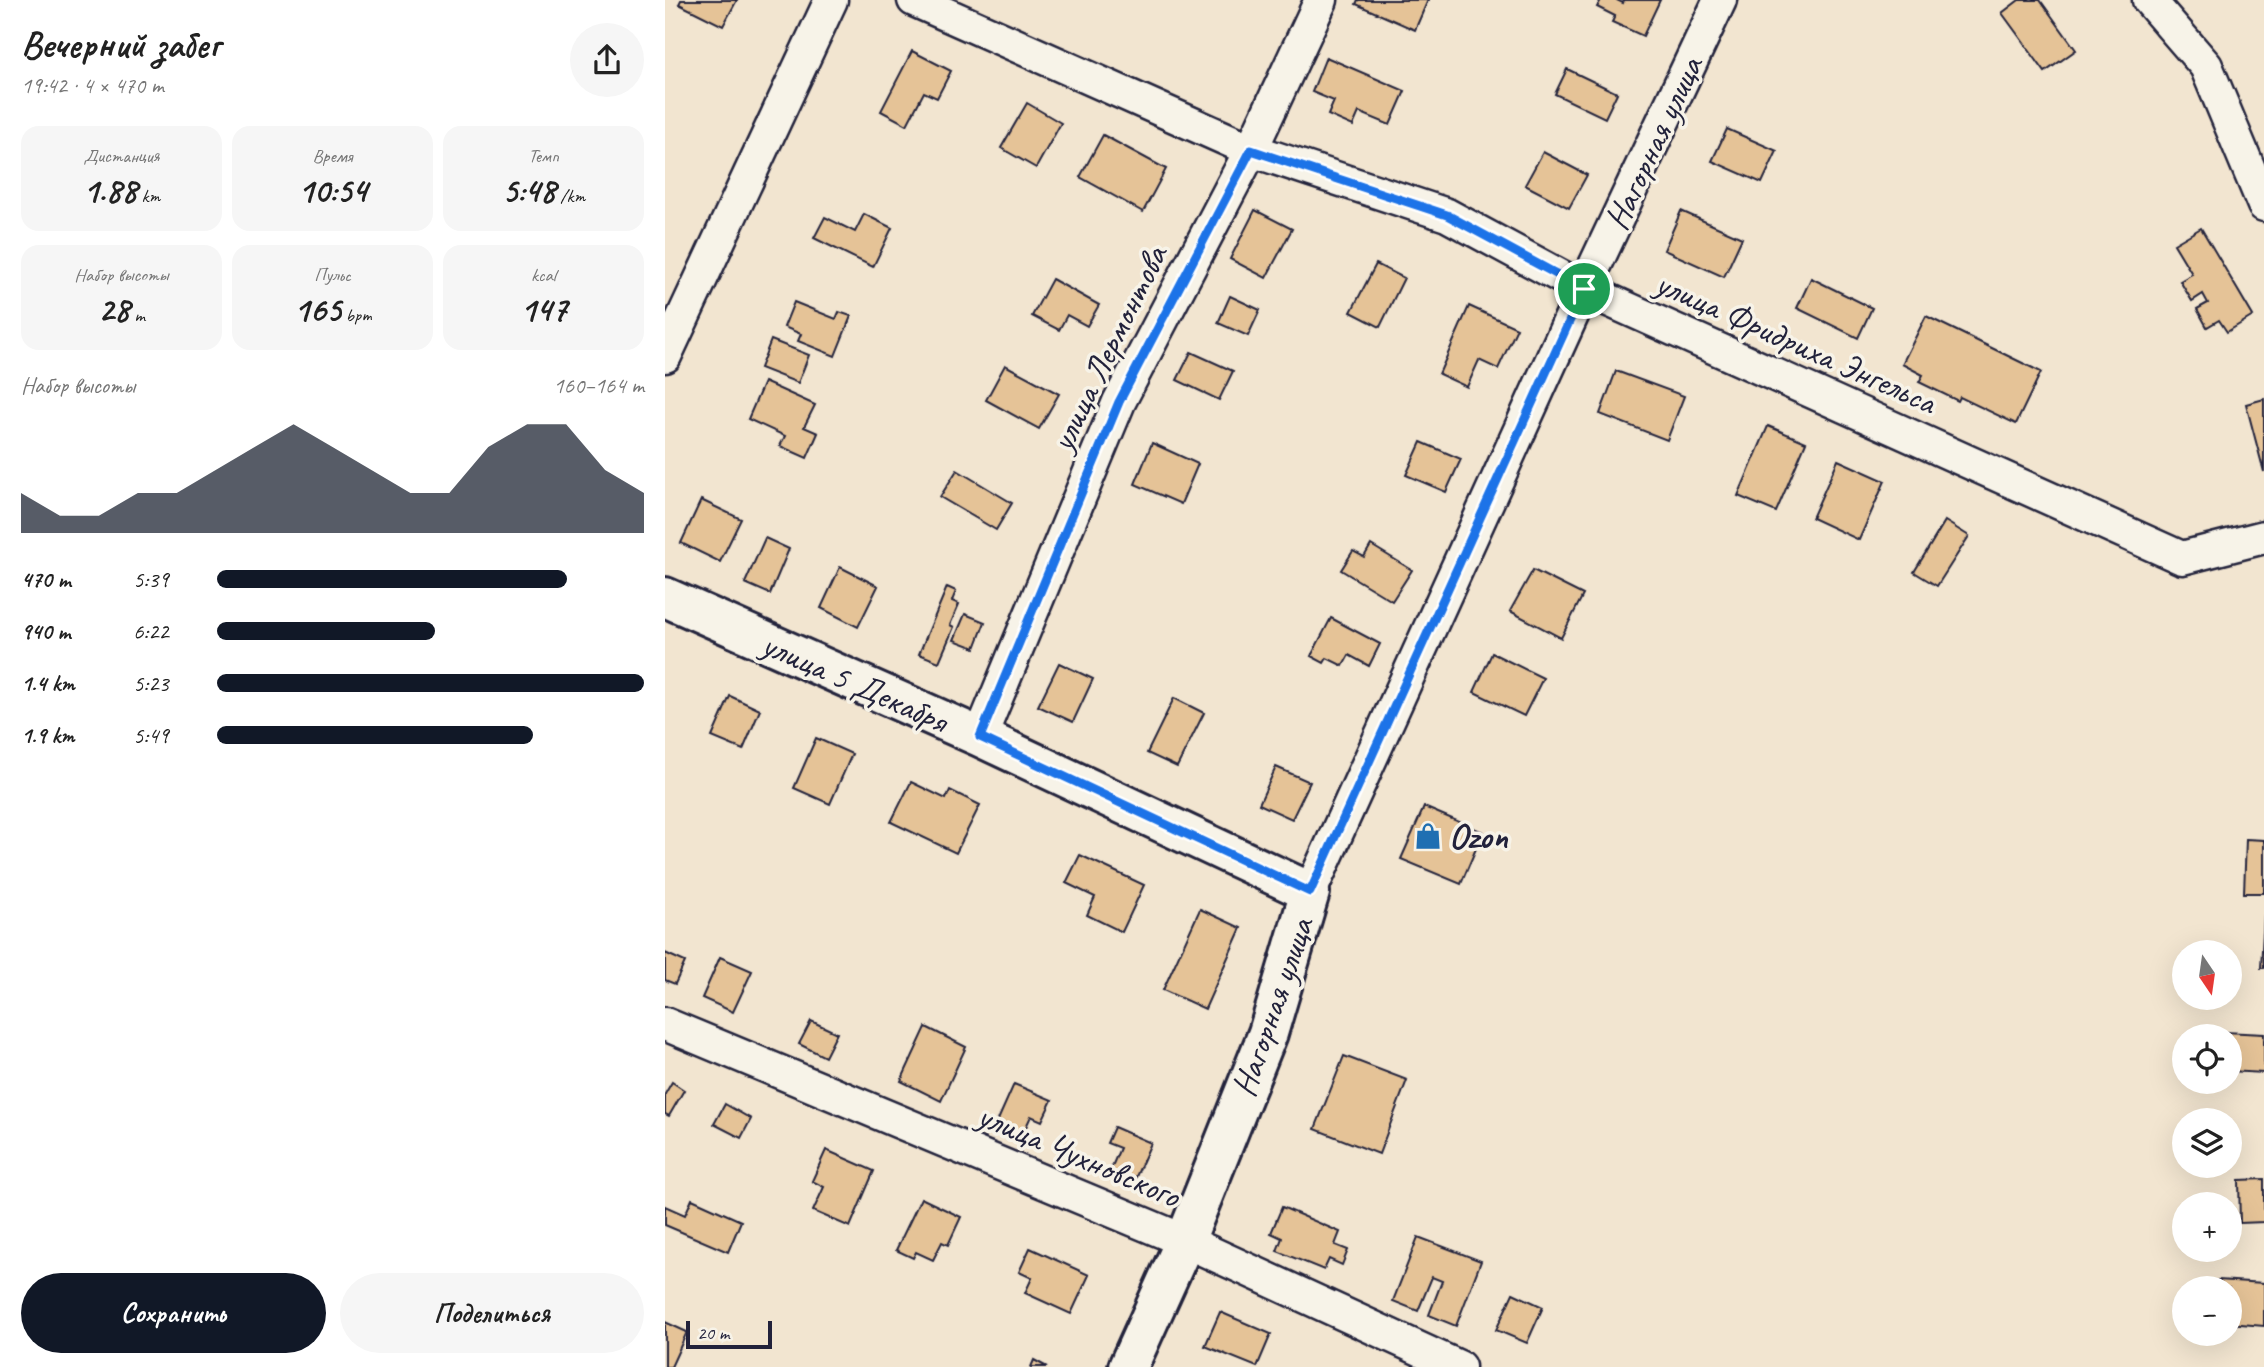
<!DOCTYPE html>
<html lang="ru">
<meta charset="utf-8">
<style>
:root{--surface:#fff;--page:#f6f6f6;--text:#222;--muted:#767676;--accent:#111827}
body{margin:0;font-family:Caveat,sans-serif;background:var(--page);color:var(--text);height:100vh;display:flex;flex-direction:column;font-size:26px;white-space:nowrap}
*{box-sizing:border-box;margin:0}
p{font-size:23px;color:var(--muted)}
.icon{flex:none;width:38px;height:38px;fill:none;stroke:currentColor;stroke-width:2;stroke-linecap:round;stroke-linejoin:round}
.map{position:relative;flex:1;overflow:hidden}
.drawer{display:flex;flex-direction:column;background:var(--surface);width:665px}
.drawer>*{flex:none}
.needle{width:46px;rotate:167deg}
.tools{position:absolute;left:1507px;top:940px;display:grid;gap:14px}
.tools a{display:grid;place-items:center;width:70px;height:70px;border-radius:50%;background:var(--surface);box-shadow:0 7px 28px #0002;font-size:35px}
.scale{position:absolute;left:21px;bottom:18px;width:86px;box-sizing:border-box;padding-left:7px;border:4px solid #22223b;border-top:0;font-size:19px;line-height:24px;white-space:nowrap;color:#22223b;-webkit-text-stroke:5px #f7f3e8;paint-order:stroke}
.pin{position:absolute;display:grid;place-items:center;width:60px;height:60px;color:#fff;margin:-30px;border:4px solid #fff;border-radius:50%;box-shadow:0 2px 7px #0007}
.round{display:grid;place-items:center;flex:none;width:74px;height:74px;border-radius:37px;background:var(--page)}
.head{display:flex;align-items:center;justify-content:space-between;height:119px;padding:0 21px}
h1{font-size:38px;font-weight:700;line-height:52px}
.figures{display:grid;grid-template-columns:repeat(3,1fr);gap:10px;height:119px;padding:7px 21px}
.figures div{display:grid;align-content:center;border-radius:18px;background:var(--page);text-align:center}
.figures b{font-size:35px;font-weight:700}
.figures small{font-size:19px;font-weight:400}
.figures p{font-size:19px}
.chart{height:196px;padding:14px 21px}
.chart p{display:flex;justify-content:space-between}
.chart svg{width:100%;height:126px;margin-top:7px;fill:var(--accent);opacity:.7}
.action{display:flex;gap:14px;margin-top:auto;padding:14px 21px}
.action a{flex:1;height:80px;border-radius:42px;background:var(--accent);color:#fff;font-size:28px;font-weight:700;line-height:80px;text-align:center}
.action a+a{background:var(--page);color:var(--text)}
ul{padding:0 21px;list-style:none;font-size:23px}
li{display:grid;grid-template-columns:112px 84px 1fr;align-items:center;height:52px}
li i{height:18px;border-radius:9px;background:var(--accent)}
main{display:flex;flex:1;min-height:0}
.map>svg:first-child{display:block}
.building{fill:#e5c397;stroke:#22223b;stroke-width:2}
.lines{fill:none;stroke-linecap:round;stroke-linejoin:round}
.street-casing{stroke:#22223b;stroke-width:37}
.secondary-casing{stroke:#22223b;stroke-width:44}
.street{stroke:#f7f3e8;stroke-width:32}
.secondary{stroke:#f7f3e8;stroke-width:38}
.route-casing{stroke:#fff;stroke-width:14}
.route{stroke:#1a73e8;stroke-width:9}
.labels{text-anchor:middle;stroke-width:7;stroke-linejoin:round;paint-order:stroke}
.street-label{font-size:35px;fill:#22223b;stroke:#f7f3e8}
.poi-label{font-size:35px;font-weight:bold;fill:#22223b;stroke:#f7f3e8;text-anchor:start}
</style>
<main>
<section class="drawer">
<div class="head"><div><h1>Вечерний забег</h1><p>19:42 · 4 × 470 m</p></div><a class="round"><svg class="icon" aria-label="share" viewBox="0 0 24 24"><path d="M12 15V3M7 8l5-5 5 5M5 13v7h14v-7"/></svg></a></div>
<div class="figures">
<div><p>Дистанция</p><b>1.88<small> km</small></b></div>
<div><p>Время</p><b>10:54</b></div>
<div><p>Темп</p><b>5:48<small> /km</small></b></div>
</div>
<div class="figures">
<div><p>Набор высоты</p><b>28<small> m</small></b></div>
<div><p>Пульс</p><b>165<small> bpm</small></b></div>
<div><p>kcal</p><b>147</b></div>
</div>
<div class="chart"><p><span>Набор высоты</span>160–164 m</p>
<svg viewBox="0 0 160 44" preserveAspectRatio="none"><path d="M0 44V30L10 38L20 38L30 30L40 30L50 22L60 14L70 6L80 14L90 22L100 30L110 30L120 14L130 6L140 6L150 22L160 30V44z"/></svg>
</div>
<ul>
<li><b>470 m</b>5:39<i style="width:82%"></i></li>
<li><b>940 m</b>6:22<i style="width:51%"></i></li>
<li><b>1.4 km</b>5:23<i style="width:100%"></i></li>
<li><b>1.9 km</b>5:49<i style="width:74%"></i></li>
</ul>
<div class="action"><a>Сохранить</a><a>Поделиться</a></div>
</section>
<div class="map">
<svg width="1599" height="1367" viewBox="0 0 1599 1367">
<rect width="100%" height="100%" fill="#f2e5d0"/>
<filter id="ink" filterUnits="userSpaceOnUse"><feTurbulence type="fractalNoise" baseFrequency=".0143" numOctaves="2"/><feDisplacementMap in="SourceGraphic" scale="14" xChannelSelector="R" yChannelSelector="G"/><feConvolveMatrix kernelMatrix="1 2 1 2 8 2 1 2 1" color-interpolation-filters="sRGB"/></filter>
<g filter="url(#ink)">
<!-- building -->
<g class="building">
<polygon points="16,0 72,0 58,26 14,4"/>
<polygon points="693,0 763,0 750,30 691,4"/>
<polygon points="936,0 952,0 958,3 959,0 995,0 978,36 947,22 950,16 932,7"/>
<polygon points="1354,0 1375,0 1411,50 1380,72 1337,13"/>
<polygon points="247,51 286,71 272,98 259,92 242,125 216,111"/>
<polygon points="661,57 740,91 725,125 694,112 688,126 663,115 669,101 647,92"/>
<polygon points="902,69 952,93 940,118 890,94"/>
<polygon points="362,103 396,123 371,168 336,148"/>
<polygon points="1062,129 1112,151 1097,183 1047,161"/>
<polygon points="438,135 501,169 478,212 415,177"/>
<polygon points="878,152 922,175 904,208 860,185"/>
<polygon points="590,210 627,229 601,278 565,259"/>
<polygon points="1016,211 1077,238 1059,277 999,250"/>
<polygon points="199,214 227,228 208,267 149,238 160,217 190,232"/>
<polygon points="1536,228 1588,316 1562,332 1554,320 1542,327 1532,309 1543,303 1538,294 1527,301 1515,281 1527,274 1509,244"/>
<polygon points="711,264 739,278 715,327 686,312"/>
<polygon points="1146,278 1207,308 1193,338 1132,308"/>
<polygon points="387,279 434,305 422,326 402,315 394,330 367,316"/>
<polygon points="565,296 595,310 583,336 553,323"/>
<polygon points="129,302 171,319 174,312 186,316 170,356 133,341 136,334 119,327"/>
<polygon points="804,306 852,328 833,369 814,360 802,387 774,374"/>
<polygon points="1261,316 1376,372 1351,424 1295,397 1293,401 1254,382 1258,375 1237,364"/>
<polygon points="106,340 144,355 133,383 95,368"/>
<polygon points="526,352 568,371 554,400 512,380"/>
<polygon points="340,365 394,394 374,429 321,400"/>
<polygon points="951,371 1019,396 1002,440 935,414"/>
<polygon points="99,382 150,405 139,427 153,433 142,458 115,446 120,436 83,419"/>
<polygon points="1599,399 1599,472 1581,404"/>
<polygon points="1103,426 1141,442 1111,512 1073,496"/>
<polygon points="756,442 796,459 781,492 741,475"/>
<polygon points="487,443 533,464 516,504 470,484"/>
<polygon points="1173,460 1220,481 1194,540 1147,518"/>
<polygon points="292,470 347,503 331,530 275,497"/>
<polygon points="36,500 76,519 55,562 16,543"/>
<polygon points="1280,521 1304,536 1272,586 1249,572"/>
<polygon points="100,538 124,549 105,594 80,583"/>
<polygon points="706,545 747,570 727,601 676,570 688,551 699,557"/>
<polygon points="175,567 213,586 193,627 156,608"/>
<polygon points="868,570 918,595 896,638 845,611"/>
<polygon points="282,587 291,591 287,601 294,604 285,625 289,627 274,662 254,654"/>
<polygon points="300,614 320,622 310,648 289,640"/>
<polygon points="666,618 715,644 704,666 684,655 678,666 662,658 659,663 646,656"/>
<polygon points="827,653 878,678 859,716 809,692"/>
<polygon points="394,663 428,679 408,722 373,706"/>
<polygon points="65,696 95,710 78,750 47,737"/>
<polygon points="509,698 539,713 512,767 482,753"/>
<polygon points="151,738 187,754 165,804 129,788"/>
<polygon points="611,767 645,782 627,819 594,804"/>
<polygon points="246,782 281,799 285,790 315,805 291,853 226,822"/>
<polygon points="759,807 818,832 796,884 736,859"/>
<polygon points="1581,839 1599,840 1599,893 1579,893"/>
<polygon points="415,855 479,885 457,932 422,915 430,897 401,883"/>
<polygon points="535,909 576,928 540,1009 498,990"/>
<polygon points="1599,914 1599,968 1596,968"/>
<polygon points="0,953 20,962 10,984 0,980"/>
<polygon points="55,957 87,971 68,1012 37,998"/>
<polygon points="146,1021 172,1033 160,1057 134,1044"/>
<polygon points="261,1027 301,1047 276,1101 236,1081"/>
<polygon points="1559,1032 1599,1034 1599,1073 1564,1071 1564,1036 1559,1036"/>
<polygon points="679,1056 742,1080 714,1154 650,1129"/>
<polygon points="7,1082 19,1090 4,1116 0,1114 0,1094"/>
<polygon points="349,1084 387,1100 377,1121 366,1116 355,1140 329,1129"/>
<polygon points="60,1104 86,1119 76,1138 49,1124"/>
<polygon points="449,1127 486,1143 466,1188 442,1178 455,1148 442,1143"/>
<polygon points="161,1150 209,1171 185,1227 148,1211 159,1187 147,1181"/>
<polygon points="1599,1179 1599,1222 1575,1223 1574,1180"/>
<polygon points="256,1198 296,1217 283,1245 277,1242 268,1260 251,1252 248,1258 231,1250"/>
<polygon points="27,1199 76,1221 63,1252 0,1225 0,1206 20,1215"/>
<polygon points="617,1207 675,1232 670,1245 683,1250 677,1265 664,1259 659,1270 612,1251 617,1238 606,1233"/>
<polygon points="753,1237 816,1261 791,1326 764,1315 777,1281 767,1277 753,1311 728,1301"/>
<polygon points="365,1248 424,1275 406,1314 360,1293 367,1278 354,1272"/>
<polygon points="1553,1280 1599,1283 1599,1326 1564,1323 1564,1288 1553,1288"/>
<polygon points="848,1293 878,1307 862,1343 831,1330"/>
<polygon points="555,1312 606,1334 592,1367 540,1346"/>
<polygon points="0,1322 22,1332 6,1367 0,1367"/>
<polygon points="369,1360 382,1367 366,1367"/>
</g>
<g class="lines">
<defs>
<g id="street">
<polyline points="249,0 586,150 782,215 919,289 1517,558 1599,537"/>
<polyline points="1484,0 1541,66 1599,205"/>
<polyline points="0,356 166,0"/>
<polyline points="315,737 454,402 586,150 656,0"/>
<polyline points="645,892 919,289 1055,0"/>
<polyline points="0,1024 520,1241 794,1367"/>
</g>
<polyline id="secondary" points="0,597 315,737 645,892 603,1033 520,1241 463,1367"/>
</defs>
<!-- street casing -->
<use href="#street" class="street-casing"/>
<!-- secondary casing -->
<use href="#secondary" class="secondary-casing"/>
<!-- street -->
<use href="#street" class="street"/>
<!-- secondary -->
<use href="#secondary" class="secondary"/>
</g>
</g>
<g class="lines" filter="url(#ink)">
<defs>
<polygon id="route" points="586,150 782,215 919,289 645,892 315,737 454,402"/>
</defs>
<!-- route casing -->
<use href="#route" class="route-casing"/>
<!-- route -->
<use href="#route" class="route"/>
</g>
<!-- icons -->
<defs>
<symbol id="shop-bare" viewBox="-9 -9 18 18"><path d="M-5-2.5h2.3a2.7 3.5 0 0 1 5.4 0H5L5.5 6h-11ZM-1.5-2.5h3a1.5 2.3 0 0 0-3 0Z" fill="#1f6fb2" stroke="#f7f3e8" stroke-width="2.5" paint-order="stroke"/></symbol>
</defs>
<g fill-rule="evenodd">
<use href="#shop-bare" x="744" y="817" width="38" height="38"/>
</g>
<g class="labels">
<!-- street labels -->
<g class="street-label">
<text transform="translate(988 143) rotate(-65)" y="12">Нагорная улица</text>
<text transform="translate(1131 342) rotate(24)" y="12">улица Фридриха Энгельса</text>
<text transform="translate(443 348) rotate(-64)" y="12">улица Лермонтова</text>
<text transform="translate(190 682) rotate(24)" y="12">улица 5 Декабря</text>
<text transform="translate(607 1007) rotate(-71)" y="12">Нагорная улица</text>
<text transform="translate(414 1155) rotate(23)" y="12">улица Чухновского</text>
</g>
<!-- poi labels -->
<g class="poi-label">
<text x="784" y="848">Ozon</text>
</g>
</g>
</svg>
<div class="tools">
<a><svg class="needle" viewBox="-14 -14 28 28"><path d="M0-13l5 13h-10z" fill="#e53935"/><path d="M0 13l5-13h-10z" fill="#767676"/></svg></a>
<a><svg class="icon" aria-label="locate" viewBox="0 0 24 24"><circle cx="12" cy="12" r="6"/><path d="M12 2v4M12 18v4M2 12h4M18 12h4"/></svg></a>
<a><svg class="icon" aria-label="layers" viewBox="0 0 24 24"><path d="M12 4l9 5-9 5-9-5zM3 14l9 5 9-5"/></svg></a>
<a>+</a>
<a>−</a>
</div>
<div class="scale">20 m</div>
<div class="pin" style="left:919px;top:289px;background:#1e9e55"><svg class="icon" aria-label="arrive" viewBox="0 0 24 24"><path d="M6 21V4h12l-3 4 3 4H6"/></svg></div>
</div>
</main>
